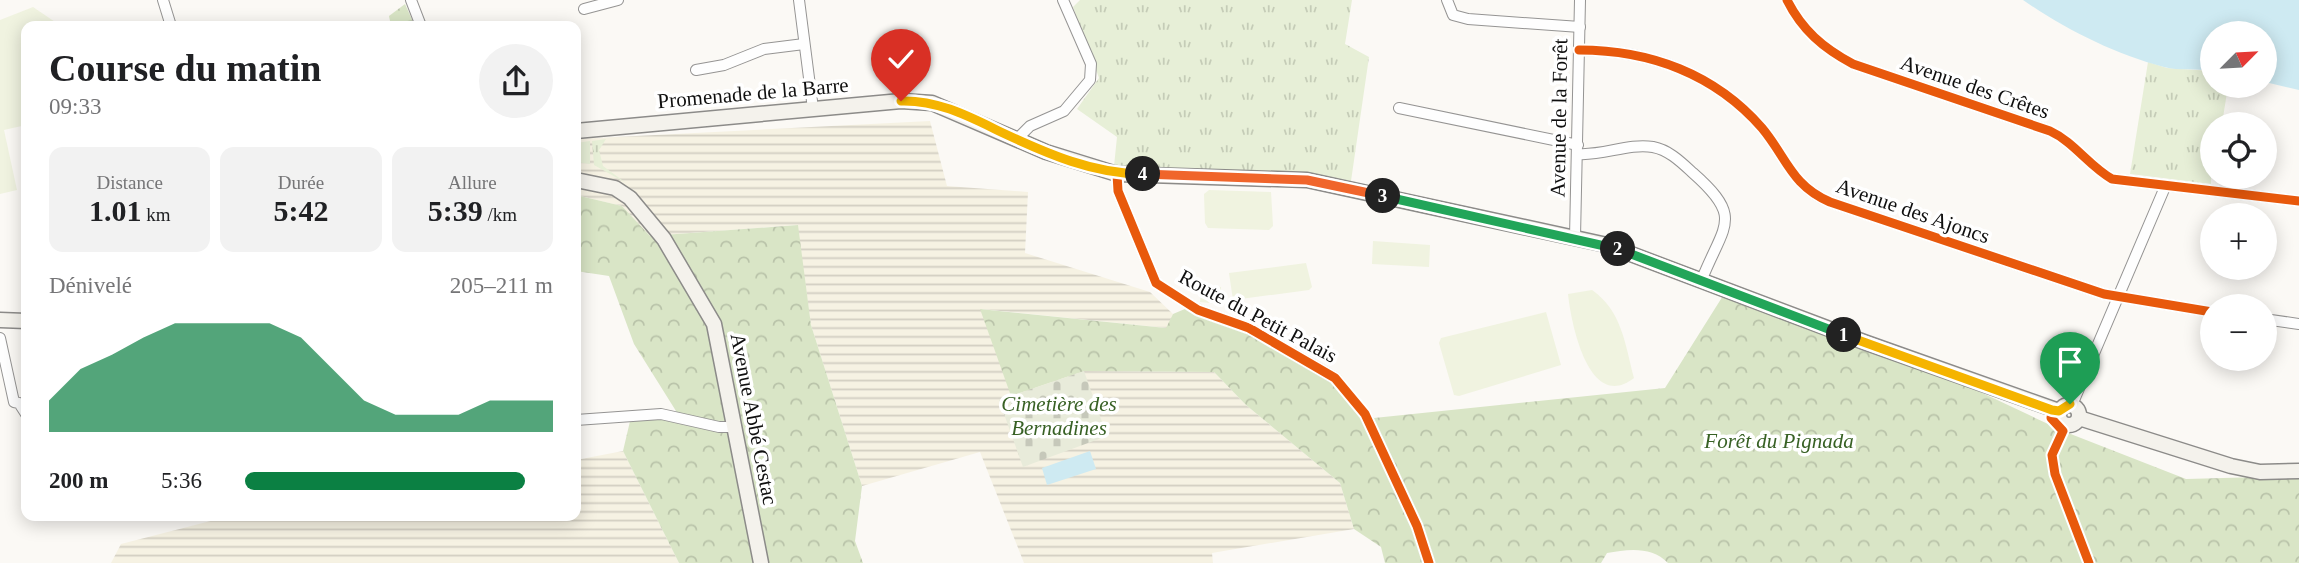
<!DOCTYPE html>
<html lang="fr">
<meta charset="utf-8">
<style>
:root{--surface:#fff;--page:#f2f2f2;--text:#202124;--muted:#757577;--accent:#0b8043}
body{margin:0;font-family:Georgia,serif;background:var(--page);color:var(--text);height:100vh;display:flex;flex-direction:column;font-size:26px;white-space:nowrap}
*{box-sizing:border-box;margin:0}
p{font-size:23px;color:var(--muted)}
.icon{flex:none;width:38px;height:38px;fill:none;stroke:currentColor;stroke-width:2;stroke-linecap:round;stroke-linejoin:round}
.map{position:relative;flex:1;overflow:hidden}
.details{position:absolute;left:21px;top:21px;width:560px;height:500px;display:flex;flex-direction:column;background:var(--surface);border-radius:14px;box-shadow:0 4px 18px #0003}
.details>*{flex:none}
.needle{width:46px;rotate:66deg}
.tools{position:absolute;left:2200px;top:21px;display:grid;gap:14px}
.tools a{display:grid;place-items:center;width:77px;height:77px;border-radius:50%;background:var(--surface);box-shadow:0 4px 18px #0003;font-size:35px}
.pin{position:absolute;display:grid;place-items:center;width:60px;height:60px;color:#fff;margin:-72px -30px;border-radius:50% 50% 50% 0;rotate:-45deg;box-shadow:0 0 7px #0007}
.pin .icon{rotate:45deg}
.km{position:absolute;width:35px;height:35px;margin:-18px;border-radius:50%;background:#222;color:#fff;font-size:19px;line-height:35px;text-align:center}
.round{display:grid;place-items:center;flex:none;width:74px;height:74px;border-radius:37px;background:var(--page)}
.head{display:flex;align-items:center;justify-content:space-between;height:119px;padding:0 28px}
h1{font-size:38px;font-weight:700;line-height:52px}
.metrics{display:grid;grid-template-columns:repeat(3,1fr);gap:10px;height:119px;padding:7px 28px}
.metrics div{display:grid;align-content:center;border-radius:14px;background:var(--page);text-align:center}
.metrics b{font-size:30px;font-weight:700}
.metrics small{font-size:19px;font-weight:400}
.metrics p{font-size:19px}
.chart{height:196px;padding:14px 28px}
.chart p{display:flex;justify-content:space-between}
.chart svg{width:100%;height:126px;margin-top:7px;fill:var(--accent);opacity:.7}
ul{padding:0 28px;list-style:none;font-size:23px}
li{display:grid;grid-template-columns:112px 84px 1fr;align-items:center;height:52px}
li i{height:18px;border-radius:9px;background:var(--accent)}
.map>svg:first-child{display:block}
.farmland{fill:url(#farmland-rules)}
.grass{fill:url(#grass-tufts)}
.forest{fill:url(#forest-crowns)}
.cemetery{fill:url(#cemetery-stones)}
.pitch{fill:#f0f3e0}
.water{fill:#ceeaf2}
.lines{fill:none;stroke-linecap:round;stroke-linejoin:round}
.street-casing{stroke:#959493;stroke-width:12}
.secondary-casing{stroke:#8c8b89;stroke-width:17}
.street{stroke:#fefefe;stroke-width:10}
.secondary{stroke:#f4f2ec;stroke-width:14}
.cycleway-casing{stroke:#fff;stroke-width:13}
.cycleway{stroke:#e8590c;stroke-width:9}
.split-1-casing{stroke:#fff;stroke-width:14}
.split-2-casing{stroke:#fff;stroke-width:14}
.split-3-casing{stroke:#fff;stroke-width:14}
.split-4-casing{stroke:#fff;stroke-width:14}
.split-5-casing{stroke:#fff;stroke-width:14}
.split-1{stroke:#f5b400;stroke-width:9}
.split-2{stroke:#22a559;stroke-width:9}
.split-3{stroke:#22a559;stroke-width:9}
.split-4{stroke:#f0652b;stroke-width:9}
.split-5{stroke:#f5b400;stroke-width:9}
.labels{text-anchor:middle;stroke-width:7;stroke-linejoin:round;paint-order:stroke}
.street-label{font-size:21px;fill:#0f0f0f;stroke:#fff}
.park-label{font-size:21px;font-style:italic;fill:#386125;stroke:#fff}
</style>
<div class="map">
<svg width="2299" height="563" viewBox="0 0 2299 563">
<defs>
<pattern id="farmland-rules" width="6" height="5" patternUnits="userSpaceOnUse" patternTransform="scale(1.75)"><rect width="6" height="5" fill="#f6f2e3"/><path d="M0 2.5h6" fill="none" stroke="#d2cec2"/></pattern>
<pattern id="grass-tufts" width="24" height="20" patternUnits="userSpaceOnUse" patternTransform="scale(1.75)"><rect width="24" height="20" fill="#e7efd7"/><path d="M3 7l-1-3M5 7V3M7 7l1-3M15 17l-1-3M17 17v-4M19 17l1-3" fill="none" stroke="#c5ccb7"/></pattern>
<pattern id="forest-crowns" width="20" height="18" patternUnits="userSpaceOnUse" patternTransform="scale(1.75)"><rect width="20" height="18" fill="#d9e5c6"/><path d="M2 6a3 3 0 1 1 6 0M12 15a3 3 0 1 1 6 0" fill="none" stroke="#b9c3a9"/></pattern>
<pattern id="cemetery-stones" width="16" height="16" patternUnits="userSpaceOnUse" patternTransform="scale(1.75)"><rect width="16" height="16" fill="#e8ebda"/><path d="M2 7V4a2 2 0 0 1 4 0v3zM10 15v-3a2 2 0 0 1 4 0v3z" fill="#c6c8ba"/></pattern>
</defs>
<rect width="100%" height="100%" fill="#fbf9f5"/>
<!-- farmland -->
<g class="farmland">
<polygon points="930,121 947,186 1028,192 1025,253 1150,292 1173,314 1167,328 981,309 1084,371 1214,372 1246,405 1340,483 1354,529 1212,553 1213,563 1024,563 980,452 862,486 811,325 797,225 650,236 622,206 576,195 576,139"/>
<polygon points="623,451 679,563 111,563 121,544 230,516 576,516 576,460"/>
</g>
<!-- grass -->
<g class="grass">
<polygon points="1080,0 1352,0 1345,44 1369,57 1351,181 1310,173 1114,166 1117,137 1077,109 1099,78 1073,7"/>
<polygon points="2148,62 2167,68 2212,71 2212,86 2228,86 2222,124 2212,124 2211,184 2130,174"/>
<polygon points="606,139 599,150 603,166 626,183 594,165 592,141"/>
<polygon points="590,141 590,164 576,162 576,143"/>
</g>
<!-- forest -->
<g class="forest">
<polygon points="405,4 415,26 391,26 389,16"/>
<polygon points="576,195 622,206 650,236 798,225 811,325 862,486 855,541 863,563 679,563 623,451 631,417 681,419 634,344 609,276 576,271"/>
<path d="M1726,291L1893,351L2063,431L2186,479L2299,476V563H1668C1652,546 1628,549 1607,553L1601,563H1385L1381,547L1354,529L1340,483L1246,405L1214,372L1084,371L1011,396L980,309L1166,328L1173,314L1199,303L1341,375L1374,418L1665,388Z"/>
</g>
<!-- cemetery -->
<polygon class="cemetery" points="1084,371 1107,436 1023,467 999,400"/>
<!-- pitch -->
<g class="pitch">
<polygon points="33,7 61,26 26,26 26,125 4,130 17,190 0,194 0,20"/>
<polygon points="1209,190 1271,192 1273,226 1269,230 1208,228 1205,223 1204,194"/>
<polygon points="1373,241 1430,245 1429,267 1372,264"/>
<polygon points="1306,263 1312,287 1309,290 1233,300 1229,273"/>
<polygon points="1202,285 1221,287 1219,304 1200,302"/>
<path d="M1592,290C1622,311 1625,344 1634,378C1589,413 1571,323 1568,294Z"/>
<polygon points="1546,312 1561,365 1459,396 1454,395 1439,343 1441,338"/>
</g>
<!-- water -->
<g class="water">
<path d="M2023,0H2299V90L2265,82L2264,33H2212V71C2196,68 2179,71 2164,67C2114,54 2065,29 2023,0Z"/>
<polygon points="1090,451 1096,469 1047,485 1042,468"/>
</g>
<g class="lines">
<defs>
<g id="street">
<polyline points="163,0 171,26"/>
<polyline points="411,0 421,26"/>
<polyline points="799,0 813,109"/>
<polyline points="1447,0 1453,15 1468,19 1580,27"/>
<path d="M1787,0C1802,30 1823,48 1853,64L2050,131C2074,142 2089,166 2112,179L2299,201"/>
<polyline points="584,9 618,0"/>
<path d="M1579,50C1650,50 1715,74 1762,128C1787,158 1791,185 1830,202L2104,294L2212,312"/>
<polyline points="696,70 724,65 764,49 804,44"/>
<polyline points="1399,108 1578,145"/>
<polyline points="1017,139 1030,126 1064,111 1090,80 1091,64 1063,0"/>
<path d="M1578,154C1603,156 1628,143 1653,147C1669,150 1681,162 1693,173C1744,218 1724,224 1702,279"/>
<polyline points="1117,174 1118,191 1156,283 1198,310 1249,328 1335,378 1365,414 1417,526 1429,563"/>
<polyline points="1575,237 1580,0"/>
<polyline points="2264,319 2299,324"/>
<polyline points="0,338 14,402 19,403 26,414"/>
<polyline points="2072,405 2165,187"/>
<polyline points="576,420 661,414 719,427 736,427"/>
</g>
<g id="secondary">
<polyline points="576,131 901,101 932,103 1046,152 1117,174 1307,180 1607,245 1864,342 2059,411"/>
<polyline points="576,180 615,188 630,198 664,239 714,324 761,563"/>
<polyline points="0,320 26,321"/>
<circle cx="2069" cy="415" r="10"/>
<polyline points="2079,418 2231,466 2260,472 2299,471"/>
</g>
</defs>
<!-- street casing -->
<use href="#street" class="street-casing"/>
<!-- secondary casing -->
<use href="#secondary" class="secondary-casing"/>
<!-- street -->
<use href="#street" class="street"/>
<!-- secondary -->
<use href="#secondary" class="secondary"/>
<defs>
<g id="cycleway">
<path d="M1787,0C1802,30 1823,48 1853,64L2050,131C2074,142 2089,166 2112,179L2299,201"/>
<path d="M1579,50C1650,50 1715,74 1762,128C1787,158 1791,185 1830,202L2104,294L2212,312"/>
<polyline points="1117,174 1118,191 1156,283 1198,310 1249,328 1335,378 1365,414 1417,526 1429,563"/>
<polyline points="2052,410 2051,418 2063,431 2052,455 2055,474 2089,563"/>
</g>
</defs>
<!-- cycleway casing -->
<use href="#cycleway" class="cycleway-casing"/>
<!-- cycleway -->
<use href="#cycleway" class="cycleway"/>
</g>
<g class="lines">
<defs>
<polyline id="split-1" points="1844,335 2052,410 2059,411 2070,404"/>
<polyline id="split-2" points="1618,249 1844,335"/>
<polyline id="split-3" points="1383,196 1618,249"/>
<polyline id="split-4" points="1143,174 1307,180 1383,196"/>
<path id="split-5" d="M901,101C939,100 970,117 1003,133C1048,154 1094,174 1143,174"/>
</defs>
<!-- split-1 casing -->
<use href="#split-1" class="split-1-casing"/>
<!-- split-2 casing -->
<use href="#split-2" class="split-2-casing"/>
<!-- split-3 casing -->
<use href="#split-3" class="split-3-casing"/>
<!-- split-4 casing -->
<use href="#split-4" class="split-4-casing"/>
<!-- split-5 casing -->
<use href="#split-5" class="split-5-casing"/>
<!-- split-1 -->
<use href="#split-1" class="split-1"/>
<!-- split-2 -->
<use href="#split-2" class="split-2"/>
<!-- split-3 -->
<use href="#split-3" class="split-3"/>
<!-- split-4 -->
<use href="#split-4" class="split-4"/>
<!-- split-5 -->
<use href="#split-5" class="split-5"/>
</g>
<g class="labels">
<!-- street labels -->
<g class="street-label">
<text transform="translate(1975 87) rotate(19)" y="7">Avenue des Crêtes</text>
<text transform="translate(753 93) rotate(-5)" y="7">Promenade de la Barre</text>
<text transform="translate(1559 118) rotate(-89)" y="7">Avenue de la Forêt</text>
<text transform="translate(1913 211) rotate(19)" y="7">Avenue des Ajoncs</text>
<text transform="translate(1258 316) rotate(28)" y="7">Route du Petit Palais</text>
<text transform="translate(754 419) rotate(79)" y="7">Avenue Abbé Cestac</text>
</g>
<!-- park labels -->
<g class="park-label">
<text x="1059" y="411">Cimetière des<tspan x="1059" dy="24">Bernadines</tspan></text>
<text x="1779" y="448">Forêt du Pignada</text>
</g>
</g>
</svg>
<div class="tools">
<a><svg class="needle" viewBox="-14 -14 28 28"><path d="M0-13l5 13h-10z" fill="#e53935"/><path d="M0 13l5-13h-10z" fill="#757577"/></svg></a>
<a><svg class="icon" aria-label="locate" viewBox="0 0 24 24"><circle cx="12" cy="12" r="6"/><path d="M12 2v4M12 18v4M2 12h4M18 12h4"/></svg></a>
<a>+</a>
<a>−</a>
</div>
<div class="pin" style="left:2070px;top:404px;background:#1e9e55"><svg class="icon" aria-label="arrive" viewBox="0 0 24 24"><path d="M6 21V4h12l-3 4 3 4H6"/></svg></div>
<div class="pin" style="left:901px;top:101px;background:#d93025"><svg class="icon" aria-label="check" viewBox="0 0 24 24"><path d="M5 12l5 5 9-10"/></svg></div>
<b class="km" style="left:1844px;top:335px">1</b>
<b class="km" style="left:1618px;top:249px">2</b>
<b class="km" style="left:1383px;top:196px">3</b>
<b class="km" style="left:1143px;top:174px">4</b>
<section class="details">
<div class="head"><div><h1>Course du matin</h1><p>09:33</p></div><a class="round"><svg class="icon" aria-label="share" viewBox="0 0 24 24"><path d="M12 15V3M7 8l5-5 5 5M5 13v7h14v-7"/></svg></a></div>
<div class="metrics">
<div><p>Distance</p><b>1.01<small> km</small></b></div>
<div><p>Durée</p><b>5:42</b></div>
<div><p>Allure</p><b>5:39<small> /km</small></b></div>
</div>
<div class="chart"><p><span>Dénivelé</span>205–211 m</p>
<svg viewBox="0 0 160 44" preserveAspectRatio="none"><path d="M0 44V33L10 22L20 17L30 11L40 6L50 6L60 6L70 6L80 11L90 22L100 33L110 38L120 38L130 38L140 33L150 33L160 33V44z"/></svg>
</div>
<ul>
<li><b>200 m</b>5:36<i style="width:91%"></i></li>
</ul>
</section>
</div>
